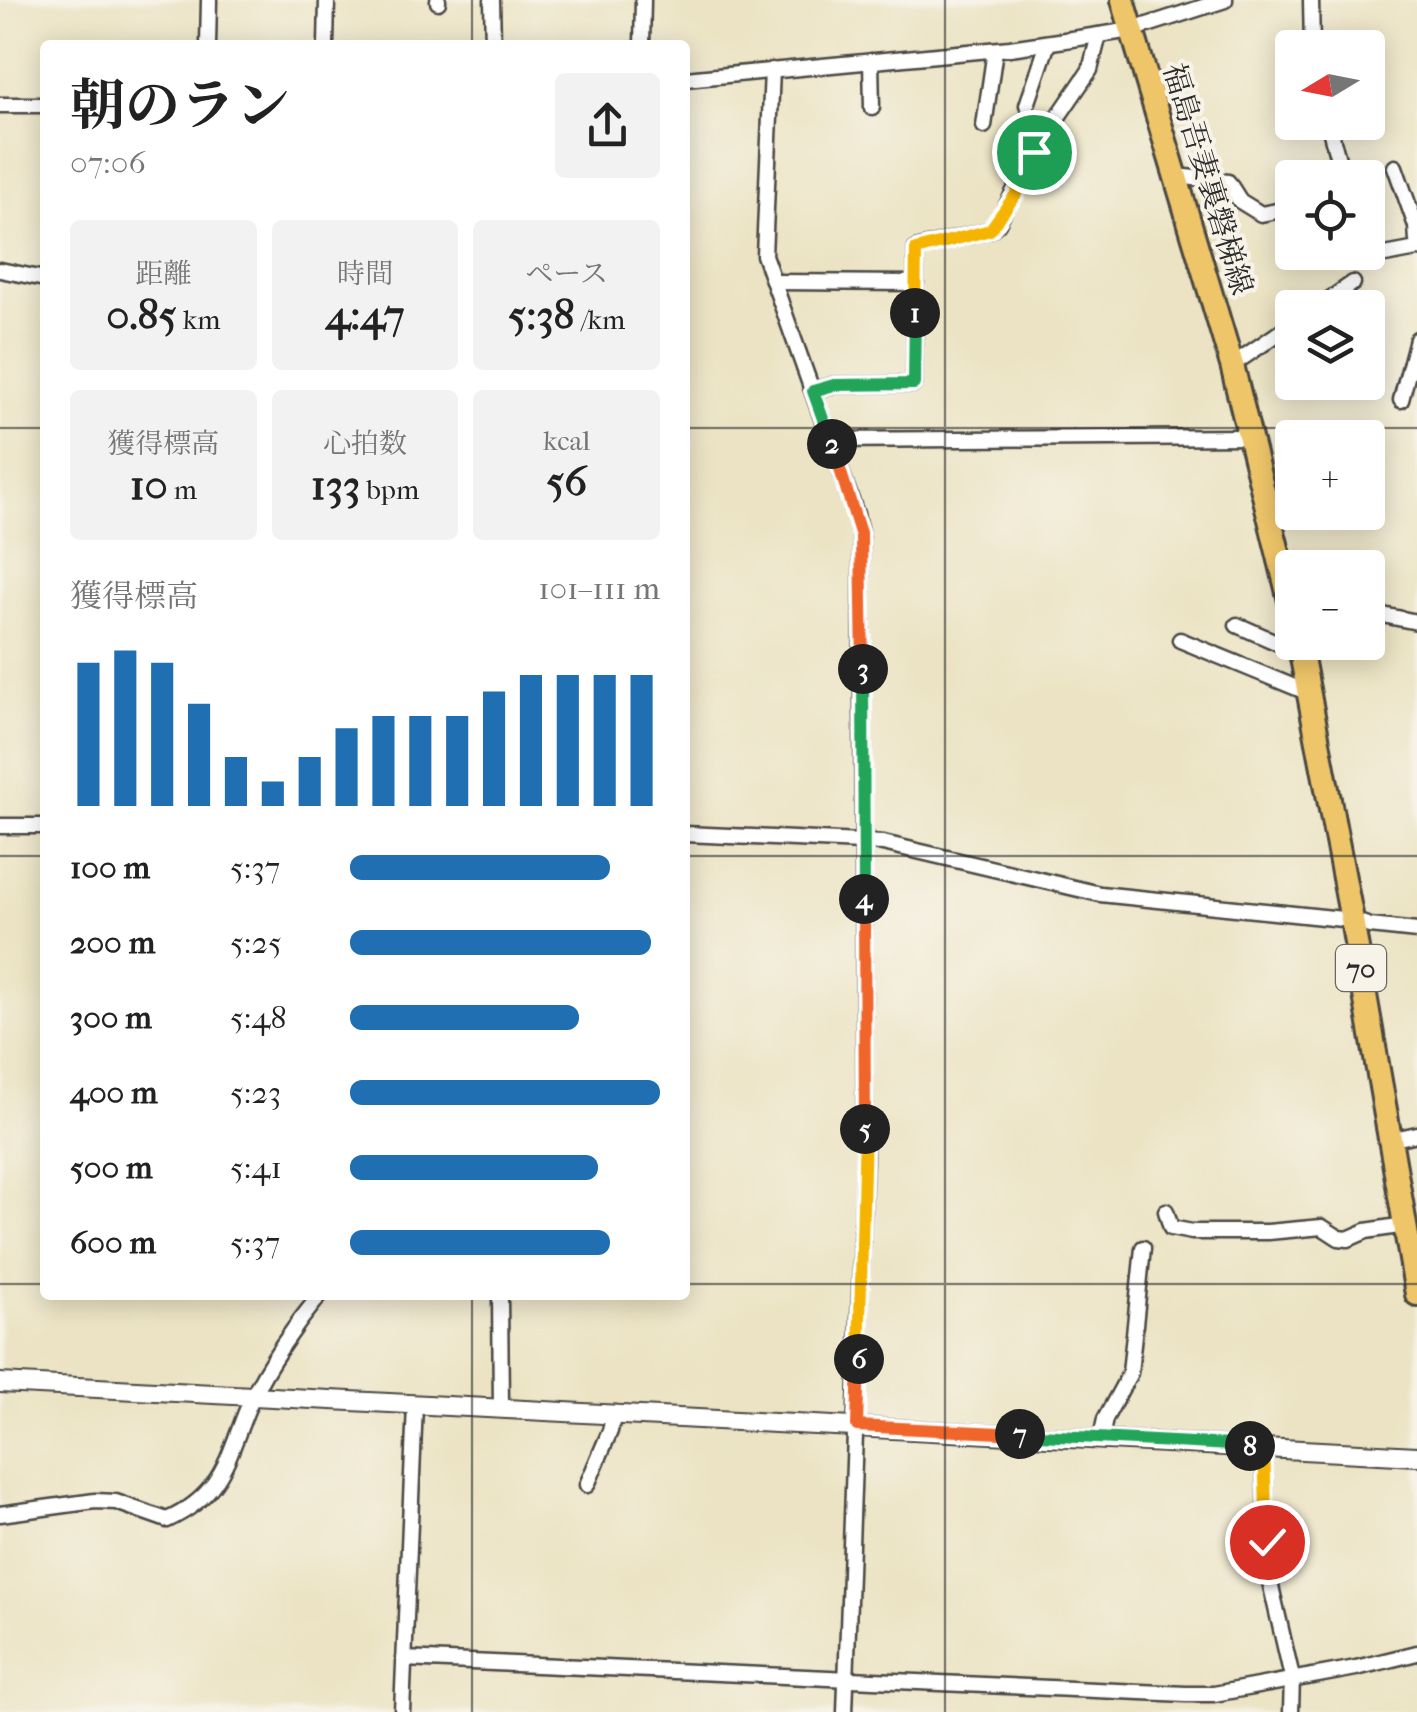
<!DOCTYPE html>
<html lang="ja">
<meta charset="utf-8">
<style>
:root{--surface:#fff;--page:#f2f2f2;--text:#222;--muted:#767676;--accent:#1f6fb2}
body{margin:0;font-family:"IM FELL French Canon","Noto Serif JP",serif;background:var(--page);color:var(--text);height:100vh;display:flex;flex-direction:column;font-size:38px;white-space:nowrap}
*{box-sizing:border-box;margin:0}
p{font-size:32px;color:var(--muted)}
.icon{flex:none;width:55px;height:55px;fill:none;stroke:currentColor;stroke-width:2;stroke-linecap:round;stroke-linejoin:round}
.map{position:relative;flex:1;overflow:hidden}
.details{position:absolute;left:40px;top:40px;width:650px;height:1260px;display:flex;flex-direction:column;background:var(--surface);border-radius:10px;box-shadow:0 5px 25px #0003}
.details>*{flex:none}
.needle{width:65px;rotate:260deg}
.fabs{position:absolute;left:1275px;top:30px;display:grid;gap:20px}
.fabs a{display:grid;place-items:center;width:110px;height:110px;border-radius:10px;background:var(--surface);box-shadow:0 5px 25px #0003;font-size:50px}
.pin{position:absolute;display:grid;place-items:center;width:85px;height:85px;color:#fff;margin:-42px;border:5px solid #fff;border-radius:50%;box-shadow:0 2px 10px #0007}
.km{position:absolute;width:50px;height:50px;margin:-25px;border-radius:50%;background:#222;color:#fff;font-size:28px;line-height:50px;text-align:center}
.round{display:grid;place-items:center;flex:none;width:105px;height:105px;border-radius:10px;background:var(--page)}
.headline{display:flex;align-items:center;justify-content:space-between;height:170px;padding:0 30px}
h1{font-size:55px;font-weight:700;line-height:75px}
.figures{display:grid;grid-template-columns:repeat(3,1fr);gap:15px;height:170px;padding:10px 30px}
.figures div{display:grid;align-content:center;border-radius:10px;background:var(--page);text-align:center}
.figures b{font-size:42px;font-weight:700}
.figures small{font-size:28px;font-weight:400}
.figures p{font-size:28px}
.chart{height:280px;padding:20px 30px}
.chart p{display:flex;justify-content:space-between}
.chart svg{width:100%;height:180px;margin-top:10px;stroke:var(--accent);stroke-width:6}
ul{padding:0 30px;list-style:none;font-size:32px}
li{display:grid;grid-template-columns:160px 120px 1fr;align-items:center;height:75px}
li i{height:25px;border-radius:12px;background:var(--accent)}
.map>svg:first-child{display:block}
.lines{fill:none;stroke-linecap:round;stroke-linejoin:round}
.minor-casing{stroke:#484742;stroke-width:19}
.tertiary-casing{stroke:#484742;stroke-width:22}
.primary-casing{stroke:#484742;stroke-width:28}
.minor{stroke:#fff;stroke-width:14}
.tertiary{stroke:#fff;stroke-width:18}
.primary{stroke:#eec569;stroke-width:22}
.split-1-casing{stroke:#fff;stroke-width:20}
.split-2-casing{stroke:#fff;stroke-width:20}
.split-3-casing{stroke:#fff;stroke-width:20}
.split-4-casing{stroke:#fff;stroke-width:20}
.split-5-casing{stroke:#fff;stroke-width:20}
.split-6-casing{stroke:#fff;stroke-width:20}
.split-7-casing{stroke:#fff;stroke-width:20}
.split-8-casing{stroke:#fff;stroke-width:20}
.split-9-casing{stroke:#fff;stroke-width:20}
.split-1{stroke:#f5b400;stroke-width:12}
.split-2{stroke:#22a559;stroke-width:12}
.split-3{stroke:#f0652b;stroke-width:12}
.split-4{stroke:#22a559;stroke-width:12}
.split-5{stroke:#f0652b;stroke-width:12}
.split-6{stroke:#f5b400;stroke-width:12}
.split-7{stroke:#f0652b;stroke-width:12}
.split-8{stroke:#22a559;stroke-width:12}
.split-9{stroke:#f5b400;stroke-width:12}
.grid{fill:none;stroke:#2b2b2b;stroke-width:2.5;stroke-opacity:0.55}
.labels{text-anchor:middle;stroke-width:8;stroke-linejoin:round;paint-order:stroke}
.shield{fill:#f7f3e8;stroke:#686764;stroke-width:2.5}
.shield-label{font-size:28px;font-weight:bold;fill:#2b2b2b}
.street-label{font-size:30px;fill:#2b2b2b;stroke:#f7f3e8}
</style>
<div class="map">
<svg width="1417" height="1712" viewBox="0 0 1417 1712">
<rect width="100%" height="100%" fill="#f7f3e8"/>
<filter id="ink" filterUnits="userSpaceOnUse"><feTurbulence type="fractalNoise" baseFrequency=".01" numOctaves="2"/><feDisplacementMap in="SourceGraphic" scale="20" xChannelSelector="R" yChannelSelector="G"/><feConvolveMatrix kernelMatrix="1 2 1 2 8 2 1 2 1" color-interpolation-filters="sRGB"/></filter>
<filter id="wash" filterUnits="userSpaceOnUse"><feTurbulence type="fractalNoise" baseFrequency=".0048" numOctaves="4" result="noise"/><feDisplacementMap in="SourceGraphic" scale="40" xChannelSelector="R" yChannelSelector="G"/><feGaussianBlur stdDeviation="2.25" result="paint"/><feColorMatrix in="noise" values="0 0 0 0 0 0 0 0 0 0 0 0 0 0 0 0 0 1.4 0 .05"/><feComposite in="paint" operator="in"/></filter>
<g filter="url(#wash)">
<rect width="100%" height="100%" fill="#ebe3c3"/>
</g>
<g filter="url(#ink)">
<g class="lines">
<defs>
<g id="minor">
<polyline points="438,0 438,2"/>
<polyline points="492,0 493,45"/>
<polyline points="1311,0 1312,48"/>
<polyline points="208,45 209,0"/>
<polyline points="326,45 327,0"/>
<polyline points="642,45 643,0"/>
<polyline points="871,61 872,108"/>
<polyline points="772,70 764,255 856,514 861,536 865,1156 845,1712"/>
<polyline points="685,79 1010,48 1099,35 1132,30 1225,0"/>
<polyline points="0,105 45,105"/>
<polyline points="1027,105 1048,43"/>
<polyline points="1328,122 1343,178"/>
<polyline points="984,126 995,50"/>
<polyline points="1395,167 1416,226 1417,241"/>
<polyline points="1177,176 1228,182 1240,201 1261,214 1292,208"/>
<polyline points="1368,236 1374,253 1385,255 1417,249"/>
<polyline points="0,270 45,279"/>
<polyline points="774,282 916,283"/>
<polyline points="1317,308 1353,283"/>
<polyline points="1232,365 1292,324"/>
<polyline points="813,391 834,385 914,384 916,249 990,230 998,223 1034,152 1090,70 1099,35"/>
<polyline points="1401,400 1417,339"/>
<polyline points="830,440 1249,437"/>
<polyline points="1368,612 1417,622"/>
<polyline points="1237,625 1301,653"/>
<polyline points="1180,640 1309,693"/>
<polyline points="0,826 45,826"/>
<polyline points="685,834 883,843 1100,894 1352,920 1370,926 1417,931"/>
<polyline points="1389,1140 1417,1134"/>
<polyline points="1166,1211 1171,1228 1192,1232 1268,1232 1322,1227 1339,1238 1348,1239 1366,1231 1405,1225"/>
<polyline points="500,1295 501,1409"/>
<polyline points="1101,1438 1105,1419 1130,1373 1143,1248"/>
<polyline points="1264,1447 1267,1569 1292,1677 1291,1712"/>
<polyline points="587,1485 610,1431 614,1413"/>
<path d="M0,1514L95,1501L116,1502L167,1520C227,1493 228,1451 252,1398C267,1365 297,1323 320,1295"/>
<polyline points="404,1659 1186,1694 1214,1694 1356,1668 1417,1653"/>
<polyline points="402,1712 415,1405"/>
</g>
<polyline id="tertiary" points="0,1383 1417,1456"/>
<g id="primary">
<polyline points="1123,0 1232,365 1292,609"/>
<polyline points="1299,642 1352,920 1417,1294"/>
</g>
</defs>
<!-- minor casing -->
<use href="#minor" class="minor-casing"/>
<!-- tertiary casing -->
<use href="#tertiary" class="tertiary-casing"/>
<!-- primary casing -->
<use href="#primary" class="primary-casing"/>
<!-- minor -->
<use href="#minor" class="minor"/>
<!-- tertiary -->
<use href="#tertiary" class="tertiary"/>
<!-- primary -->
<use href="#primary" class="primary"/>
</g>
</g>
<g class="lines" filter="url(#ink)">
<defs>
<polyline id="split-1" points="915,313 916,250 990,230 1016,194 1034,152"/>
<polyline id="split-2" points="832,444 813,391 834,385 914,384 915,313"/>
<polyline id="split-3" points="832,444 861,536 863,669"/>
<polyline id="split-4" points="863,669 864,899"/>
<polyline id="split-5" points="864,899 865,1129"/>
<polyline id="split-6" points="859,1359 865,1129"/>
<polyline id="split-7" points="859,1359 857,1426 1020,1434"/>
<polyline id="split-8" points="1020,1434 1250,1446"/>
<polyline id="split-9" points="1250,1446 1264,1447 1267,1542"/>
</defs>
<!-- split-1 casing -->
<use href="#split-1" class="split-1-casing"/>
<!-- split-2 casing -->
<use href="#split-2" class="split-2-casing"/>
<!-- split-3 casing -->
<use href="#split-3" class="split-3-casing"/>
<!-- split-4 casing -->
<use href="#split-4" class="split-4-casing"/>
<!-- split-5 casing -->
<use href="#split-5" class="split-5-casing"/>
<!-- split-6 casing -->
<use href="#split-6" class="split-6-casing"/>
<!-- split-7 casing -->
<use href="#split-7" class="split-7-casing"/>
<!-- split-8 casing -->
<use href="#split-8" class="split-8-casing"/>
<!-- split-9 casing -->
<use href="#split-9" class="split-9-casing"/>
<!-- split-1 -->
<use href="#split-1" class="split-1"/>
<!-- split-2 -->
<use href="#split-2" class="split-2"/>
<!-- split-3 -->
<use href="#split-3" class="split-3"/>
<!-- split-4 -->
<use href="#split-4" class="split-4"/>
<!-- split-5 -->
<use href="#split-5" class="split-5"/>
<!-- split-6 -->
<use href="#split-6" class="split-6"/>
<!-- split-7 -->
<use href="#split-7" class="split-7"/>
<!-- split-8 -->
<use href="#split-8" class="split-8"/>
<!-- split-9 -->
<use href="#split-9" class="split-9"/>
</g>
<!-- grid -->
<path class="grid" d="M472,0V45M945,0V1712M0,428H45M685,428H1417M0,856H45M685,856H1417M0,1284H45M685,1284H1417M472,1295V1712"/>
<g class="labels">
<!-- shield labels -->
<rect class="shield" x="1336" y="945" width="50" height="46" rx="8"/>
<g class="shield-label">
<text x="1361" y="978">70</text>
</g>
<!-- street labels -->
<g class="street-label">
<text transform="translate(1208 179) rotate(73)" y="10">福島吾妻裏磐梯線</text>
</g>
</g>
</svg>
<div class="fabs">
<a><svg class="needle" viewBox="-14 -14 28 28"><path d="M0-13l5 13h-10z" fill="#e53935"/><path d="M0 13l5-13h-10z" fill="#767676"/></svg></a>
<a><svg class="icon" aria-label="locate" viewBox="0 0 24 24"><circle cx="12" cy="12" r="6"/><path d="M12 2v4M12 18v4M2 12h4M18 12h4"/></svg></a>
<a><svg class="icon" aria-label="layers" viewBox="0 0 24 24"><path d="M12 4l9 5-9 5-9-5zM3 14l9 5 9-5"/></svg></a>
<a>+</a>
<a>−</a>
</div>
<div class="pin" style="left:1034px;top:152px;background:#1e9e55"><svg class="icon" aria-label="arrive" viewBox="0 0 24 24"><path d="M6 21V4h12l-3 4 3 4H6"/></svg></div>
<div class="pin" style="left:1267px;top:1542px;background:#d93025"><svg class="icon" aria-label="check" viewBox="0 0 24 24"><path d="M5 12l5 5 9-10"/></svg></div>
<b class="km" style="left:915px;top:313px">1</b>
<b class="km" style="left:832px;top:444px">2</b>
<b class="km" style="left:863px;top:669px">3</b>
<b class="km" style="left:864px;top:899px">4</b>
<b class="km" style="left:865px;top:1129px">5</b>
<b class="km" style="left:859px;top:1359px">6</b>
<b class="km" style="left:1020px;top:1434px">7</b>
<b class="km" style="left:1250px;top:1446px">8</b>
<section class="details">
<div class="headline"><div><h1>朝のラン</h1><p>07:06</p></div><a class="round"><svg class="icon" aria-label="share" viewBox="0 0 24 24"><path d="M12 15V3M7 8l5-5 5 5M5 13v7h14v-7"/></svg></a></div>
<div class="figures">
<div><p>距離</p><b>0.85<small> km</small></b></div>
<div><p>時間</p><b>4:47</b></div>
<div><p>ペース</p><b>5:38<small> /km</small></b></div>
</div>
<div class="figures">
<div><p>獲得標高</p><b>10<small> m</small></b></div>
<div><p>心拍数</p><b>133<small> bpm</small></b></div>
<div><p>kcal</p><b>56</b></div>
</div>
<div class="chart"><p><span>獲得標高</span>101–111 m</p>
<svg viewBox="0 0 160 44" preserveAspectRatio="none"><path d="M5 44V9M15 44V6M25 44V9M35 44V19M45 44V32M55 44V38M65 44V32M75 44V25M85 44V22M95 44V22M105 44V22M115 44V16M125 44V12M135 44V12M145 44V12M155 44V12"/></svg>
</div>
<ul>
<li><b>100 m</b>5:37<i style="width:84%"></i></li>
<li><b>200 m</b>5:25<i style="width:97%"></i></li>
<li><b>300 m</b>5:48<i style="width:74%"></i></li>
<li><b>400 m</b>5:23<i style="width:100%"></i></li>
<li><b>500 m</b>5:41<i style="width:80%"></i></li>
<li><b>600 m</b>5:37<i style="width:84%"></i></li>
</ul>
</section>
</div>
